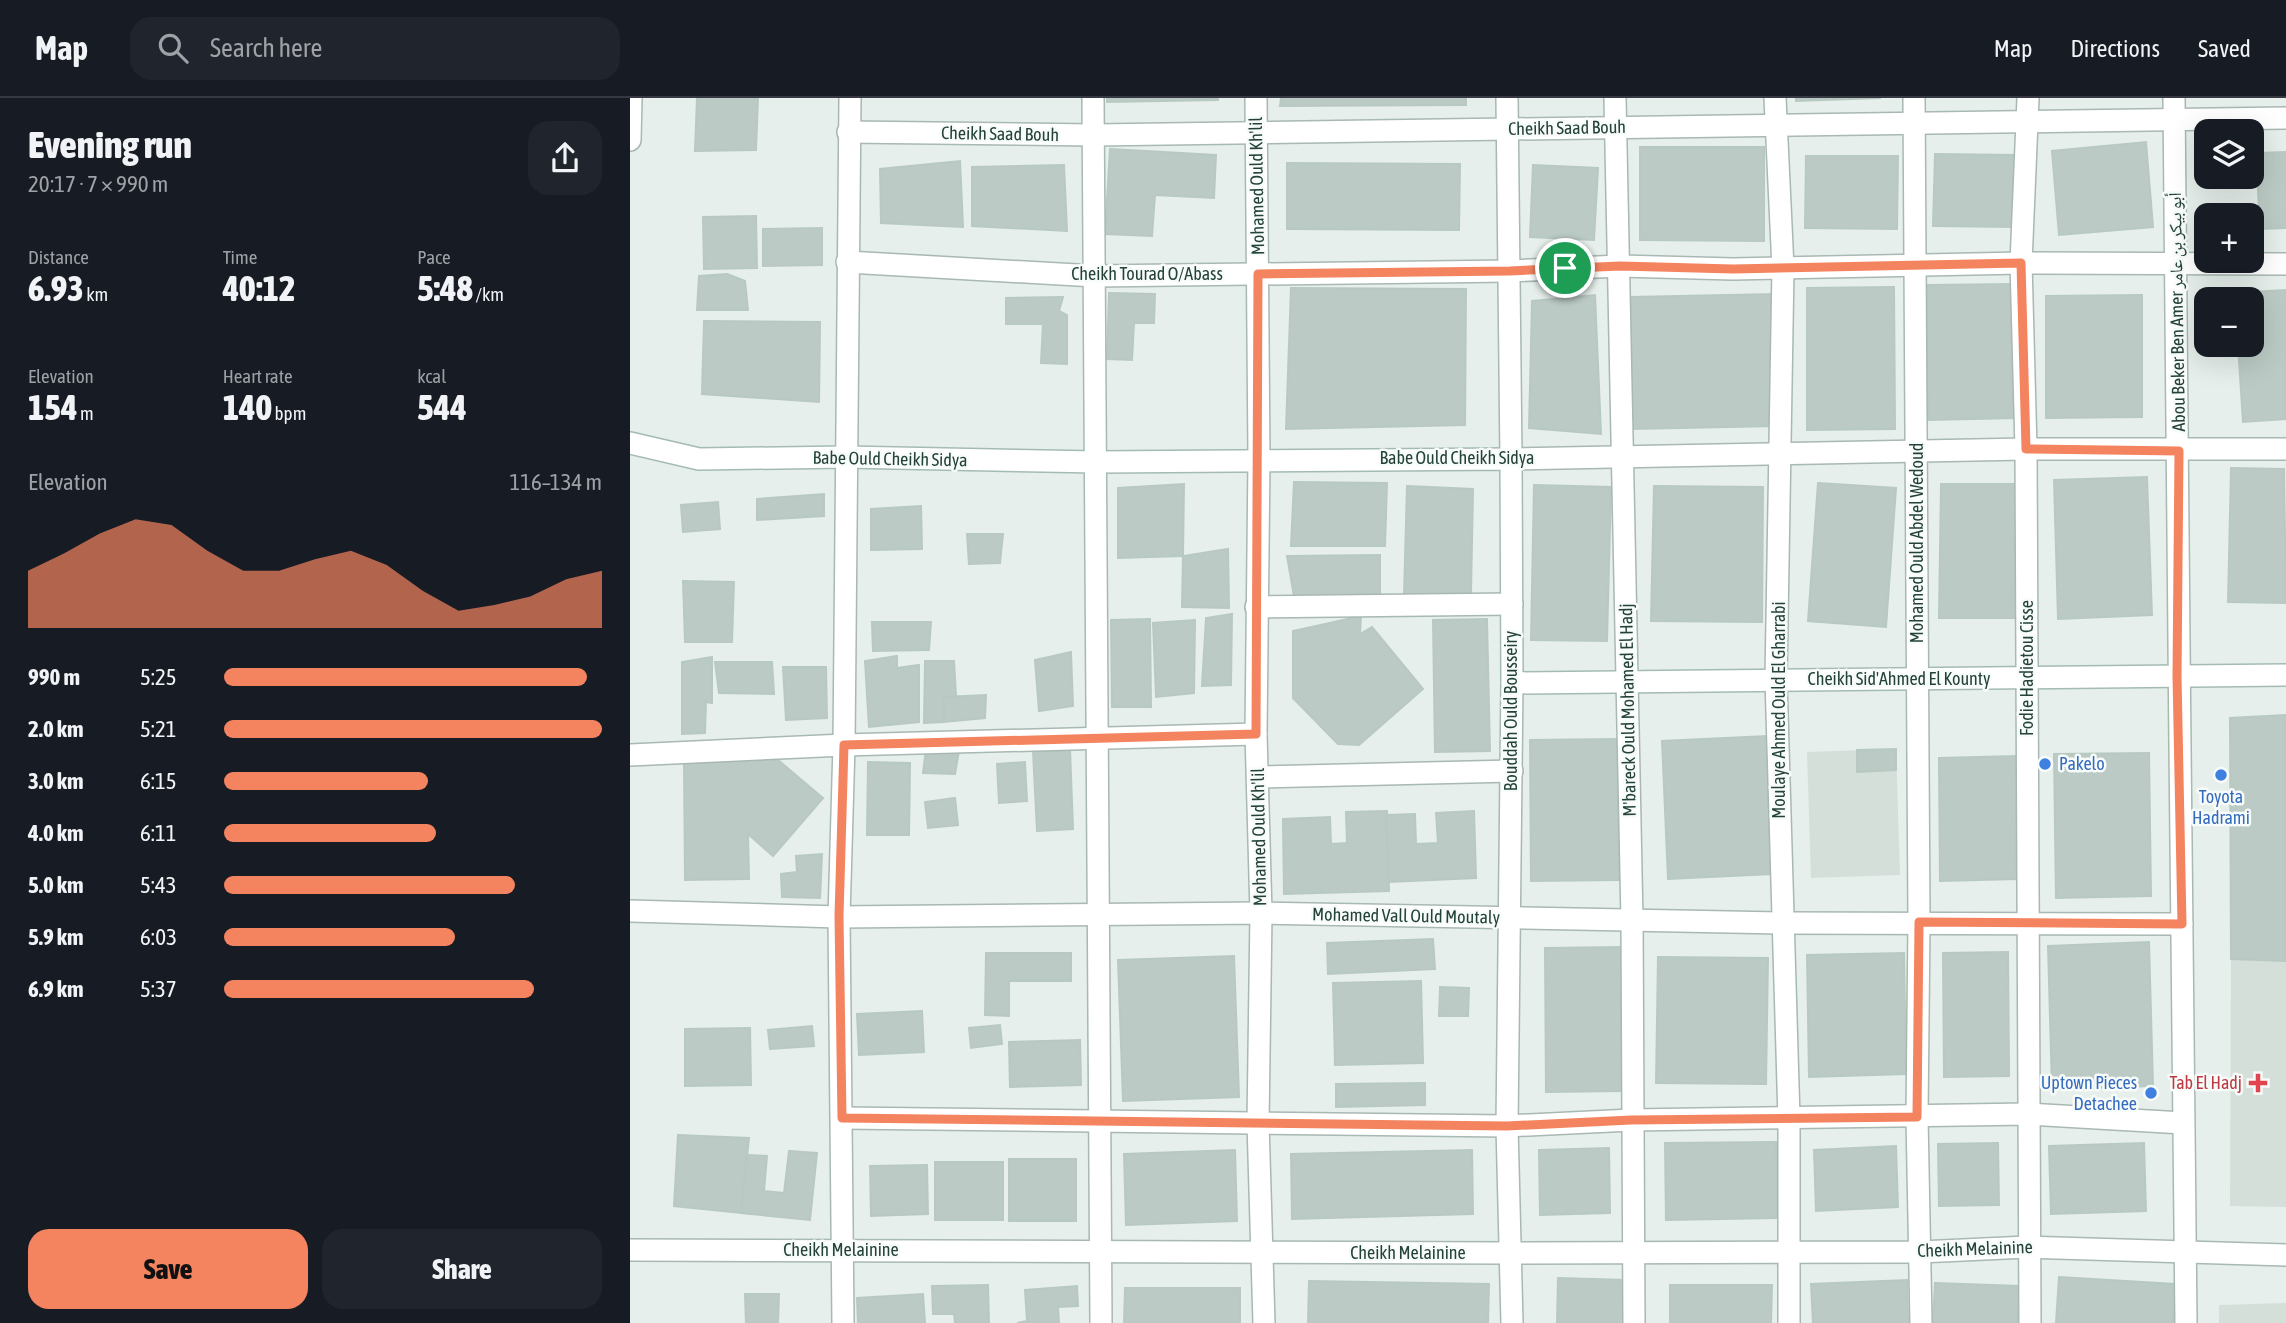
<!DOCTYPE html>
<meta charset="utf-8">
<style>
:root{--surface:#171b24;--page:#20242c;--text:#f1f3f6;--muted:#9ea1a6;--line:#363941;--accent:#f4845f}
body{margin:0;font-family:"Asap Condensed","Noto Naskh Arabic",sans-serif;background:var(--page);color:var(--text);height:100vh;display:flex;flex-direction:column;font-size:26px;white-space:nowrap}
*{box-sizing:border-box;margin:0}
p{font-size:23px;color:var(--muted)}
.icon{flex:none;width:38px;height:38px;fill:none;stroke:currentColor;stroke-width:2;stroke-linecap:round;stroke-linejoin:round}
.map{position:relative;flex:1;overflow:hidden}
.panel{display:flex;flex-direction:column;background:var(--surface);width:630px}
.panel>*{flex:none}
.tools{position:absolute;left:1564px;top:21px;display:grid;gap:14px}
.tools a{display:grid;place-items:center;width:70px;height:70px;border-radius:14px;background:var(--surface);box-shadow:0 7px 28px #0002;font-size:35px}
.pin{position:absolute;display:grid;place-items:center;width:60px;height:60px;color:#fff;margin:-30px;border:4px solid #fff;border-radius:50%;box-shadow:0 2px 7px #0007}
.round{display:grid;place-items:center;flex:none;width:74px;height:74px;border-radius:21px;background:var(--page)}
.headline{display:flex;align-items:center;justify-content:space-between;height:119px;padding:0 28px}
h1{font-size:38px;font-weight:800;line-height:52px}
.figures{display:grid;grid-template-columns:repeat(3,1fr);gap:10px;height:119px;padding:7px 28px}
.figures div{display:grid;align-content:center}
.figures b{font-size:35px;font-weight:800}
.figures small{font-size:19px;font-weight:400}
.figures p{font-size:19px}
.chart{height:196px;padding:14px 28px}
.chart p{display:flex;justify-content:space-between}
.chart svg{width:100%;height:126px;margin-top:7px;fill:var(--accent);opacity:.7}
.action{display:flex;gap:14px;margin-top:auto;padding:14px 28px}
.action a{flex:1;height:80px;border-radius:21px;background:var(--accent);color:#111;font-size:28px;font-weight:800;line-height:80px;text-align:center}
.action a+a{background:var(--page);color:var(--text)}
ul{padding:0 28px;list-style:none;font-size:23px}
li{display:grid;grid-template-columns:112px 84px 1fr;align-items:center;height:52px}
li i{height:18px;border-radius:9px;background:var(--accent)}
header{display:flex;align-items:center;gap:42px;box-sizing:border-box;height:98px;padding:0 35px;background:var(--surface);border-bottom:2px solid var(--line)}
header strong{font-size:33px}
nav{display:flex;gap:38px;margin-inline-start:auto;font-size:24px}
.search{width:490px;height:63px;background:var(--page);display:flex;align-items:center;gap:18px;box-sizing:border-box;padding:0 24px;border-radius:21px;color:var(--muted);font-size:26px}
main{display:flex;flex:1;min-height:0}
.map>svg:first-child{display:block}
.built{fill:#d4dfda}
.building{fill:#bbcac4;stroke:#b8c9c2;stroke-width:2}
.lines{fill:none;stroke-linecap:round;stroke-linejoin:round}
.minor-casing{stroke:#a8b8b2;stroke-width:24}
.tertiary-casing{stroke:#a8b8b2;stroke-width:24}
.secondary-casing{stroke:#a4bbb3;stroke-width:24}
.minor{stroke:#fff;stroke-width:21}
.tertiary{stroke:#fff;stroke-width:21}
.secondary{stroke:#fff;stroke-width:21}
.route-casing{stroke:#fff;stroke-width:14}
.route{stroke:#f4845f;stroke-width:9}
.shop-dot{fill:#3f7fe0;stroke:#f7fbf9;stroke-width:2.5}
.health-dot{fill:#e0444e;stroke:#f7fbf9;stroke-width:2.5}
.labels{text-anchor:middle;stroke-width:5;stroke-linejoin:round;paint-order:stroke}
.street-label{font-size:18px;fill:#24423a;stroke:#f7fbf9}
.shop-label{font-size:18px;fill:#366cbe;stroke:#f7fbf9;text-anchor:start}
.health-label{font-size:18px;fill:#be3a42;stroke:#f7fbf9;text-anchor:end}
</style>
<header>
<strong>Map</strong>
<div class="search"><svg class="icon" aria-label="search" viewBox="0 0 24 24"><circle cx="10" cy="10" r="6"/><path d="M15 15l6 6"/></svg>Search here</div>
<nav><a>Map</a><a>Directions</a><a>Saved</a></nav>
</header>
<main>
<section class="panel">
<div class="headline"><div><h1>Evening run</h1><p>20:17 · 7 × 990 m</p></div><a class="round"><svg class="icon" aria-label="share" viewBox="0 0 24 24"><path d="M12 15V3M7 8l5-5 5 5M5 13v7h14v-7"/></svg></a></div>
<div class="figures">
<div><p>Distance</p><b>6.93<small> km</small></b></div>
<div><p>Time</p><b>40:12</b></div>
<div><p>Pace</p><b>5:48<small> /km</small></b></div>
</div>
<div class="figures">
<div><p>Elevation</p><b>154<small> m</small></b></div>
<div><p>Heart rate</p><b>140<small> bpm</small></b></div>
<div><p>kcal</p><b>544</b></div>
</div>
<div class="chart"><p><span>Elevation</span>116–134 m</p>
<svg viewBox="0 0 160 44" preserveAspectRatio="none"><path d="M0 44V24L10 18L20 11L30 6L40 8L50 17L60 24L70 24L80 20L90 17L100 22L110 31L120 38L130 36L140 33L150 27L160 24V44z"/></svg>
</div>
<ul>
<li><b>990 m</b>5:25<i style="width:96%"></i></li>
<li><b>2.0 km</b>5:21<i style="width:100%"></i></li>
<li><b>3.0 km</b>6:15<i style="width:54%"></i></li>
<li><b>4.0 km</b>6:11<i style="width:56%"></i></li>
<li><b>5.0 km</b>5:43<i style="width:77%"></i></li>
<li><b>5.9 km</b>6:03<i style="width:61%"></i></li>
<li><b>6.9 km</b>5:37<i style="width:82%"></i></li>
</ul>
<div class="action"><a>Save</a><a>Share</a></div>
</section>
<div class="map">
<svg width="1656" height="1225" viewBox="0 0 1656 1225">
<rect width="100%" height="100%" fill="#e6efeb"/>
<!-- built -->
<g class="built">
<polygon points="1266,651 1270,777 1181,780 1177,654"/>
<polygon points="1601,861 1656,863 1656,1109 1600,1108"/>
<polygon points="1656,1205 1656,1225 1589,1225 1589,1207"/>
</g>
<!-- building -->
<g class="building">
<polygon points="67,0 128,0 126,52 65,53"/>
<polygon points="477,0 588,0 588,2 477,4"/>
<polygon points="651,0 836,0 836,7 650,8"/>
<polygon points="1166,0 1251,0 1166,3"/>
<polygon points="1516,44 1523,129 1429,137 1422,53"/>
<polygon points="1010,49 1134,49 1134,143 1010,142"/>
<polygon points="480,51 586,57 584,100 525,97 522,138 475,136"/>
<polygon points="1656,54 1656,130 1630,131 1626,55"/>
<polygon points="1305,56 1387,57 1385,129 1303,128"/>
<polygon points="1176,58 1268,58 1267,131 1175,130"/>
<polygon points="330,63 333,129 251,125 250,71"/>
<polygon points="657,65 830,66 829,132 657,131"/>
<polygon points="434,67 437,133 342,128 342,69"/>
<polygon points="903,67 968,70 964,142 900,139"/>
<polygon points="126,118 127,170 74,171 73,119"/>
<polygon points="192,130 192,167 133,168 133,131"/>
<polygon points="97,176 115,183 118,212 67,212 69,178"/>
<polygon points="1386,186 1388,320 1298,322 1297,187"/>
<polygon points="1264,189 1265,331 1177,332 1177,190"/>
<polygon points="661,190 836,191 835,327 656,331"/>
<polygon points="1656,192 1656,321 1613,324 1608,247 1622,247 1622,201 1606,201 1605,195"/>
<polygon points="479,195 525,196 524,225 504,225 502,262 477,261"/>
<polygon points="1146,196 1147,328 1001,331 1000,199"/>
<polygon points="965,197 971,336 899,330 902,203"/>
<polygon points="1512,197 1512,319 1416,320 1416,198"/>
<polygon points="433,199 429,213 437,217 437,266 411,265 413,226 376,226 376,200"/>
<polygon points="74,223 190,224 189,304 72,296"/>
<polygon points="1601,370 1654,371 1656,505 1598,504"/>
<polygon points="1517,379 1522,517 1428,521 1424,382"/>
<polygon points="664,384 757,385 755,448 661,448"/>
<polygon points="1188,385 1266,390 1256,529 1178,523"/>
<polygon points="554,386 553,458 488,460 488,390"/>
<polygon points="1311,386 1390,386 1388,520 1309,520"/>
<polygon points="904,387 981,389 977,543 901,542"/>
<polygon points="777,388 843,391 841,495 774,497"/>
<polygon points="1024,388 1133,389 1132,524 1021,523"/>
<polygon points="194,396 194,418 127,422 127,401"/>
<polygon points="88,404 90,431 53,434 51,407"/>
<polygon points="291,408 292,451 241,452 241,411"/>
<polygon points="337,436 373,436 370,465 339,466"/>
<polygon points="598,451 599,510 552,509 553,458"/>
<polygon points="750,457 750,500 664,498 657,458"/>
<polygon points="53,483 104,484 102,544 55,544"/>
<polygon points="602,516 601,587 572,588 576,520"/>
<polygon points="731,518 730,536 742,529 793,591 729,647 708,646 663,600 663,533"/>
<polygon points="520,521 521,609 482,609 481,522"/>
<polygon points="857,521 860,653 805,654 803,522"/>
<polygon points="565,522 564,595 526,599 523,525"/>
<polygon points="242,524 301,524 299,552 243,553"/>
<polygon points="441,554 443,608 409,613 405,562"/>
<polygon points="267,558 267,570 289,567 289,624 239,629 235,563"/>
<polygon points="82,559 82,605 76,604 75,635 52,636 52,564"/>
<polygon points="295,563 324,563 326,598 314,599 314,624 294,625"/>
<polygon points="85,564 142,564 144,596 89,595"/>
<polygon points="153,569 196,569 197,620 156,622"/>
<polygon points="356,597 355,620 314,624 314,599"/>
<polygon points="1656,617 1656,863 1601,861 1600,620"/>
<polygon points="1137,638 1142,776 1038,781 1032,643"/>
<polygon points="988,641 989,782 901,783 900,642"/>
<polygon points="296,651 329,653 325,676 293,675"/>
<polygon points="440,651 443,731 407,733 403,653"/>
<polygon points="1266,651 1266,672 1227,674 1227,652"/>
<polygon points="1519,655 1521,798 1426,800 1424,656"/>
<polygon points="141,656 193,700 143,758 118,736 119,781 55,782 54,664"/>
<polygon points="1387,658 1388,781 1310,783 1309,660"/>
<polygon points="238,664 280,665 279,737 237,737"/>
<polygon points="395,664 397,703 369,705 367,666"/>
<polygon points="325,700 328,727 298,730 295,704"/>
<polygon points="757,713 759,793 654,796 653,721 700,719 701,746 717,745 716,714"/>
<polygon points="844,713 846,780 759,784 756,717 785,716 786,746 808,745 806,715"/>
<polygon points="192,756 190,800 152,799 151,776 167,774 166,758"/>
<polygon points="803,841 805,871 698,876 697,845"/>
<polygon points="1519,844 1523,988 1422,991 1418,848"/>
<polygon points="992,849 993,993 916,994 915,850"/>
<polygon points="1378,854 1379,978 1314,979 1313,855"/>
<polygon points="356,855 441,855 441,883 379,883 379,918 355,917"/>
<polygon points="1274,855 1276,976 1179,979 1177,857"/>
<polygon points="604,858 609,999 493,1003 488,862"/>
<polygon points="1028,859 1138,860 1136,986 1026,985"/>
<polygon points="791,883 793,965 705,967 703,885"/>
<polygon points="810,889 839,890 838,918 809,918"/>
<polygon points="292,913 294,954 229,957 227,916"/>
<polygon points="370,927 372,946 341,950 339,930"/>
<polygon points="182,928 184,948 140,951 138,932"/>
<polygon points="120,930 121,987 55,988 55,931"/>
<polygon points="450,942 451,987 380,989 379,944"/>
<polygon points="795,985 795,1007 706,1009 706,986"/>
<polygon points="48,1037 119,1040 111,1115 44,1108"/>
<polygon points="1146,1044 1147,1120 1036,1122 1035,1045"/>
<polygon points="1368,1045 1369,1107 1309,1108 1308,1046"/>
<polygon points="1514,1045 1516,1113 1421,1116 1419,1048"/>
<polygon points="1266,1048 1268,1109 1186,1113 1184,1052"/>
<polygon points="979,1050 980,1115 910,1117 909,1052"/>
<polygon points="605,1052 607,1123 496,1127 494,1056"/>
<polygon points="842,1052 843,1116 662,1121 661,1056"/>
<polygon points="159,1053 187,1055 180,1122 111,1115 117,1057 137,1058 134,1093 154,1095"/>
<rect x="379" y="1061" width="67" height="62"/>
<rect x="305" y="1064" width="68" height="58"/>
<polygon points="297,1067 298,1116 241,1118 240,1068"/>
<polygon points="1429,1179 1545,1186 1543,1225 1426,1225"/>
<polygon points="928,1180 997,1182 996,1225 927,1225"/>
<polygon points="1277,1182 1278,1225 1183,1225 1181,1186"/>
<polygon points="679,1183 859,1186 858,1225 678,1225"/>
<polygon points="1305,1185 1389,1188 1387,1225 1303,1225"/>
<polygon points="358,1187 359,1225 325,1225 324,1216 303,1216 302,1188"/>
<polygon points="1040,1187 1142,1187 1141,1225 1040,1225"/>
<polygon points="447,1188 448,1208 428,1209 429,1225 387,1225 397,1223 395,1192"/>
<polygon points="495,1190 610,1190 610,1225 494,1225"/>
<polygon points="115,1196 149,1196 148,1225 116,1225"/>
<polygon points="293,1196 295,1225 228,1225 227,1200"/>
</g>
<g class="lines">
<defs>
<g id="minor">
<polyline points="463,0 471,1225"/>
<polyline points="626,0 629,360 626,636 631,815 628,1025 634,1225"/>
<polyline points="877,0 881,361 1396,351 1656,351"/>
<polyline points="985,0 1002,822 1004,1225"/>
<polyline points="1145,0 1153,170 1146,581 1159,1021 1159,1225"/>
<polyline points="1284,0 1289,824 1287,1019 1291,1225"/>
<polyline points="1398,0 1391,165 1396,351 1400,1225"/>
<polyline points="218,34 465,37 1656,20"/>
<polyline points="217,164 465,178 880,173 990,168 1103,171 1391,165 1656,166"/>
<polyline points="626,509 882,506"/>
<polyline points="882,585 877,1028 882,1225"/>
<polyline points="0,657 214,647 626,636"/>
<polyline points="628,679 882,673"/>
<polyline points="0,813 209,819 631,815 1151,825 1552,826"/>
<polyline points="212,1020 877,1028 1001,1022 1398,1016 1553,1025"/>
<polyline points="0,1152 879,1155 1290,1154 1397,1149 1656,1157"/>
<polyline points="213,1225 209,819 214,647 220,0"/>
</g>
<g id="tertiary">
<path d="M1544,0C1546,408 1553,817 1556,1225"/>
<polyline points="0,42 1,0"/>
</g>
<polyline id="secondary" points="0,345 69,361 216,359 467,364 881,361 882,585 1656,577"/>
</defs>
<!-- minor casing -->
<use href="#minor" class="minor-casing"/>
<!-- tertiary casing -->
<use href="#tertiary" class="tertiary-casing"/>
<!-- secondary casing -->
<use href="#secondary" class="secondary-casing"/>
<!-- minor -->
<use href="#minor" class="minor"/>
<!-- tertiary -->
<use href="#tertiary" class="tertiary"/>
<!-- secondary -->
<use href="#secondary" class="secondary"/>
</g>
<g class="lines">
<defs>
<polygon id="route" points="1391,165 1396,351 1549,353 1547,578 1552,826 1289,824 1287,1019 1001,1022 877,1028 212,1020 209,818 214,647 626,636 628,176 880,173 990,168 1103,171"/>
</defs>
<!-- route casing -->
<use href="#route" class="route-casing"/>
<!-- route -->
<use href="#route" class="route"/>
</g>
<!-- markers -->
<g class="shop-dot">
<circle cx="1415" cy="666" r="7"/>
<circle cx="1591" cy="677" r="7"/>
<circle cx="1521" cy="995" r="7"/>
</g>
<path class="health-dot" d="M1624.5 974.5h7v7h7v7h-7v7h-7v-7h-7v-7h7z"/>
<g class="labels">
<!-- street labels -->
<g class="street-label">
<text transform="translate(937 30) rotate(-1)" y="6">Cheikh Saad Bouh</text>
<text transform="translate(370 36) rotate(1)" y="6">Cheikh Saad Bouh</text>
<text transform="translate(627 88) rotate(-91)" y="6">Mohamed Ould Kh'lil</text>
<text x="517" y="182">Cheikh Tourad O/Abass</text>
<text transform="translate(1547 214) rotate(-91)" y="6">Abou Beker Ben Amer أبو بيكر بن عامر</text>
<text x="827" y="366">Babe Ould Cheikh Sidya</text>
<text transform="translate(260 361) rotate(1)" y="6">Babe Ould Cheikh Sidya</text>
<text transform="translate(1287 445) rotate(-90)" y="6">Mohamed Ould Abdel Wedoud</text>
<text transform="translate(1397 570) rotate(-90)" y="6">Fodie Hadietou Cisse</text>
<text x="1269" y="587">Cheikh Sid'Ahmed El Kounty</text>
<text transform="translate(998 612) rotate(-91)" y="6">M'bareck Ould Mohamed El Hadj</text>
<text transform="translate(1149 612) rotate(-90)" y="6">Moulaye Ahmed Ould El Gharrabi</text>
<text transform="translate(881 613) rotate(-90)" y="6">Bouddah Ould Bousseiry</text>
<text transform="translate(629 739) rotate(-91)" y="6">Mohamed Ould Kh'lil</text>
<text transform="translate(776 818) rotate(1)" y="6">Mohamed Vall Ould Moutaly</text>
<text transform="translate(1345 1151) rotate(-2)" y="6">Cheikh Melainine</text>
<text x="211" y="1158">Cheikh Melainine</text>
<text x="778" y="1161">Cheikh Melainine</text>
</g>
<!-- shop labels -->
<g class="shop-label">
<text x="1429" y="672">Pakelo</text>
<text x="1591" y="705" text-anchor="middle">Toyota<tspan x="1591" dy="21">Hadrami</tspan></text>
<text x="1507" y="991" text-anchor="end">Uptown Pieces<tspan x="1507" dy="21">Detachee</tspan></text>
</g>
<!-- health labels -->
<g class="health-label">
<text x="1612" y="991">Tab El Hadj</text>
</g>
</g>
</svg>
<div class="tools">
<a><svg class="icon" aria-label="layers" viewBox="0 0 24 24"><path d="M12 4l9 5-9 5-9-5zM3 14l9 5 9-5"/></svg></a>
<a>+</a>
<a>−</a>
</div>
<div class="pin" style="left:935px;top:170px;background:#1e9e55"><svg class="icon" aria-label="arrive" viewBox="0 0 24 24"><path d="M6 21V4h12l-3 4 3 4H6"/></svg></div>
</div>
</main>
